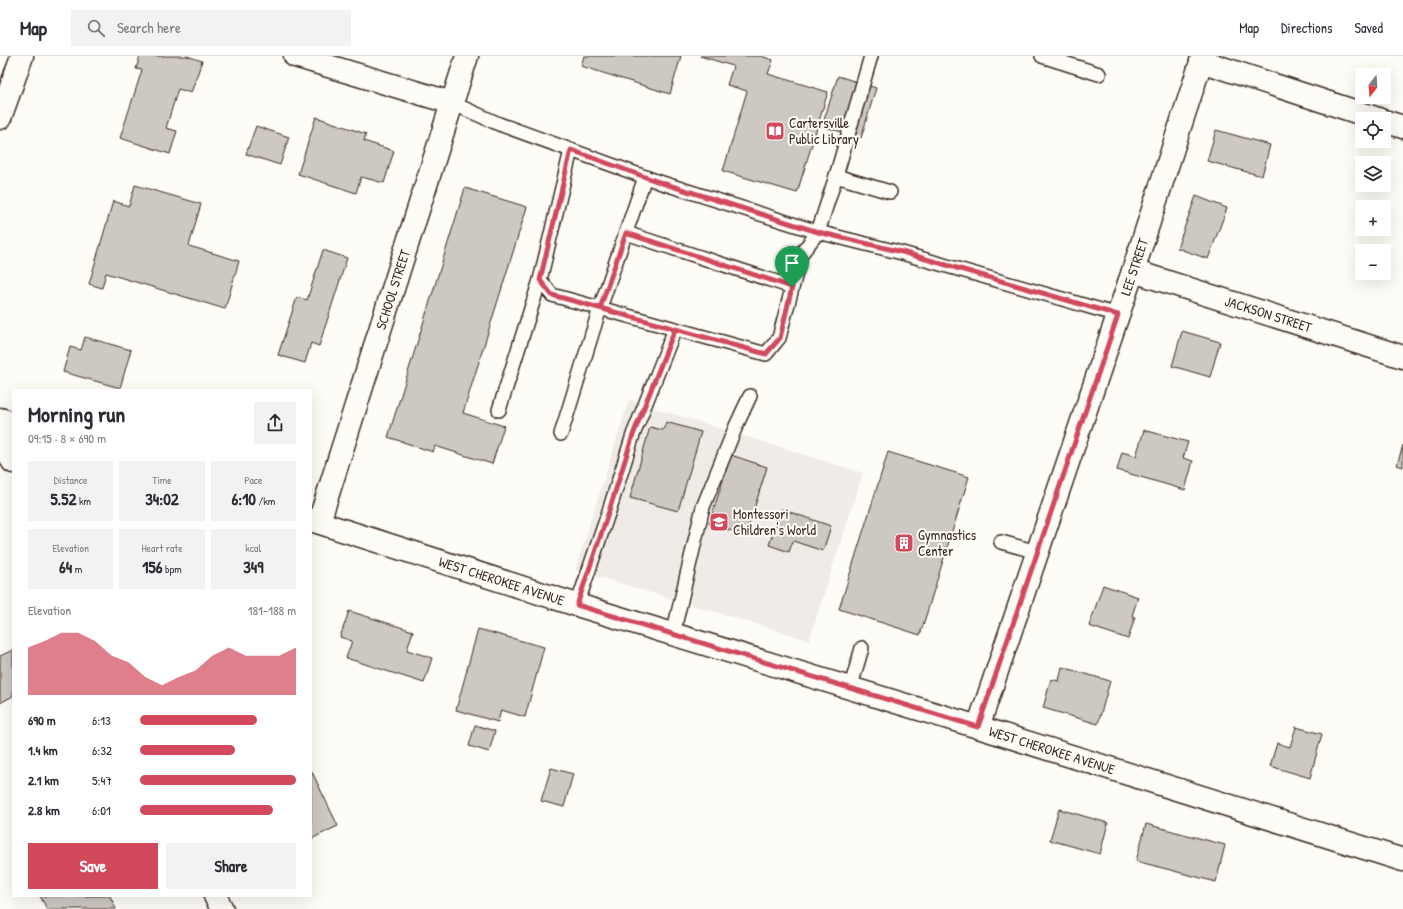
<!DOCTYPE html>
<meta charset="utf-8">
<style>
:root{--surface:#fff;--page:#f2f2f3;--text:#2b2b33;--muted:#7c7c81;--line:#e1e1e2;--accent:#d1495b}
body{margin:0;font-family:"Patrick Hand",sans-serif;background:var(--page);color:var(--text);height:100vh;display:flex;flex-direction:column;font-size:15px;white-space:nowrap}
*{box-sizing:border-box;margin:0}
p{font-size:13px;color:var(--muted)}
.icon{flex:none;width:22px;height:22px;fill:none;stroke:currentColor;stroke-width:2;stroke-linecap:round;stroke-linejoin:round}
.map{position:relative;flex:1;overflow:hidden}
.panel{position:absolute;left:12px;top:333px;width:300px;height:508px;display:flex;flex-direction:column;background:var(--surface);border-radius:0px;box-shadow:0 4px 16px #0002}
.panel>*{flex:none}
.needle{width:26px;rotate:197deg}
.tools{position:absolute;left:1355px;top:12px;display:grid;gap:8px}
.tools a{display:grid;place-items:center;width:36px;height:36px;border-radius:0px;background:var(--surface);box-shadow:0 4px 16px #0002;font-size:20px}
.pin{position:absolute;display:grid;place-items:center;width:34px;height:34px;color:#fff;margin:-41px -17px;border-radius:50% 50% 50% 0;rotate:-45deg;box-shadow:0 0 4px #0007}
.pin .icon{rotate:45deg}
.round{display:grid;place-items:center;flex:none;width:42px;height:42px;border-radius:0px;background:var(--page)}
.overview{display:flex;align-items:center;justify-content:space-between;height:68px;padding:0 16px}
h1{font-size:22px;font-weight:700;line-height:30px}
.stats{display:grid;grid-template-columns:repeat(3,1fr);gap:6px;height:68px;padding:4px 16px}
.stats div{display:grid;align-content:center;border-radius:0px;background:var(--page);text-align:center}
.stats b{font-size:17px;font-weight:700}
.stats small{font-size:11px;font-weight:400}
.stats p{font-size:11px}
.chart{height:112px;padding:8px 16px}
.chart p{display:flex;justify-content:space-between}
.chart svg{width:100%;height:72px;margin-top:4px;fill:var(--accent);opacity:.7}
.primary-button{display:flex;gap:8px;margin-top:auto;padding:8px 16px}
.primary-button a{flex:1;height:46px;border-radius:0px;background:var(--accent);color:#fff;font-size:16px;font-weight:700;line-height:46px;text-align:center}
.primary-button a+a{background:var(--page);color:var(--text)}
ul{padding:0 16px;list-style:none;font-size:13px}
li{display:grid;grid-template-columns:64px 48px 1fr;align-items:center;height:30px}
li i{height:10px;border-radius:5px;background:var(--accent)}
header{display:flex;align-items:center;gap:24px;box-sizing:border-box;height:56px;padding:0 20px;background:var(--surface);border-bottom:1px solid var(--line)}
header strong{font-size:19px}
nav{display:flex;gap:22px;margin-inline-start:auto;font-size:14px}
.search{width:280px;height:36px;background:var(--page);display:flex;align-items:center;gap:10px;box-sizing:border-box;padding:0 14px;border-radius:0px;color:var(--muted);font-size:15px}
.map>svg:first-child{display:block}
.built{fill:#efece7}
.building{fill:#cdc8c2;stroke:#3b2a1e}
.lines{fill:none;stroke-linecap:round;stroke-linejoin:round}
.service-casing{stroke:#3b2a1e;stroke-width:16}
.minor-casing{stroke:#3b2a1e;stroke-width:25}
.secondary-casing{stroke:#3b2a1e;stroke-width:25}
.service{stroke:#fdfcf7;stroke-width:13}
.minor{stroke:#fdfcf7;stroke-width:22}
.secondary{stroke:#fdfcf7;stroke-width:22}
.route-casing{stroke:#fff;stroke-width:8}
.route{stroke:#d1495b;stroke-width:5}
.labels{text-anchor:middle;stroke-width:4;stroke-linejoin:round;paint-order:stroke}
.poi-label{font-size:14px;fill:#3b2a1e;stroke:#fdfcf7;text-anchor:start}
.street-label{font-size:14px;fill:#3b2a1e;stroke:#fdfcf7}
</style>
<header>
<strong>Map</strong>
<div class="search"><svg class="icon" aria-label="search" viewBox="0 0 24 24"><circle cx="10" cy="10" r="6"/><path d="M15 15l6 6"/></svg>Search here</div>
<nav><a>Map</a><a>Directions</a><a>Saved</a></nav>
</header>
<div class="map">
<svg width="1403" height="853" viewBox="0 0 1403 853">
<rect width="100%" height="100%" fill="#fdfcf7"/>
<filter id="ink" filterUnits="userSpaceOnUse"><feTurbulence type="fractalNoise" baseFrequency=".025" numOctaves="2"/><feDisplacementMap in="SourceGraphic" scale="8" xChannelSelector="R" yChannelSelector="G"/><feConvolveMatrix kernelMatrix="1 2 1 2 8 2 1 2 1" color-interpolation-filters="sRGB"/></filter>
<g filter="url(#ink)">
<!-- built -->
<polygon class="built" points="629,344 863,417 809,584 575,514"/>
<!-- building -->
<g class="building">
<polygon points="140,0 187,0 202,5 191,37 178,33 166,72 177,75 170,98 120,82 142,14 136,13"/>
<polygon points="584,0 681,0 670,38 581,10"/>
<polygon points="700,0 761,0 773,4 768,18 828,36 797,137 723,115 747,35 727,29 733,10"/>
<polygon points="838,20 876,32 861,82 822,70"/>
<polygon points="316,61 366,78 364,85 394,95 384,127 361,121 356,137 298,118"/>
<polygon points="256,70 289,81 280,109 246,98"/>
<polygon points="1216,74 1270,89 1262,120 1207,105"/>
<polygon points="135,129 201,148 189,190 239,205 225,253 106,217 102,232 89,228 113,145 129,150"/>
<polygon points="465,132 527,151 463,357 504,370 492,408 435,390 433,396 388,381"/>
<polygon points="1196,140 1227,152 1208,203 1177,192"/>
<polygon points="323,194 347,202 319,290 311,287 305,307 278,299 297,241 307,244"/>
<polygon points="1182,275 1220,286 1210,321 1172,310"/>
<polygon points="85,281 131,294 120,332 63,316 70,291 81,294"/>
<polygon points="666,366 701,376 678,455 630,442 650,371 663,374"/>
<polygon points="1144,374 1188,386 1183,402 1193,405 1185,434 1117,414 1122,396 1136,400"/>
<polygon points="1403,389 1403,411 1397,409"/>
<polygon points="888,396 969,421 920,579 839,553"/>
<polygon points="731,399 767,411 746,479 709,468"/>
<polygon points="781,453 831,470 823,495 793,485 789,496 769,489"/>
<polygon points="1103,529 1138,541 1132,560 1135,561 1128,583 1089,570"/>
<polygon points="349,555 413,575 407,594 432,602 424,627 346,602 352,585 340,581"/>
<polygon points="478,573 544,591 525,661 501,654 498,666 456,654"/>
<polygon points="13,594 13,640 0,647 0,600"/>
<polygon points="1062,611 1110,625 1098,668 1043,652 1051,623 1059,625"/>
<polygon points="475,669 495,675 489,696 469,690"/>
<polygon points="1296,671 1322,678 1310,722 1270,710 1277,687 1290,691"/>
<polygon points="551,712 573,718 564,751 541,745"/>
<polygon points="311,714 338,770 311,783"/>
<polygon points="1059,753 1108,767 1100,798 1050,784"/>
<polygon points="1146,768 1225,789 1216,826 1136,805"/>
<polygon points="40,840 110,840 116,853 47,853"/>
</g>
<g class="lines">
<defs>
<g id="service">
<polyline points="1042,0 1099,18"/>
<polyline points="452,47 499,68 659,126 818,176 902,197 1118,259"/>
<polyline points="571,94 540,224 552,239 766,298 779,282 801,198 818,176 836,120 890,136"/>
<polyline points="836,120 871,0"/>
<polyline points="626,177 792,231"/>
<polyline points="499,354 540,224"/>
<polyline points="561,378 600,252 645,121"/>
<polyline points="1001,486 1037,496"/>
<polyline points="577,549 609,455 633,379 675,273"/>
<polyline points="673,578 703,451 736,370 750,340"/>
<polyline points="850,633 862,592"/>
</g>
<g id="minor">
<polyline points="295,0 452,47"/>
<polyline points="1201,5 1378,63"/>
<polyline points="0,62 22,0"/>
<polyline points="1384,65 1403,71"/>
<path id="s1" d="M1133,215L1403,301"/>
<path id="s2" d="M319,466L467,0"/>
<path id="s3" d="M978,671L1133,215L1203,0"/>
</g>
<g id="secondary">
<polyline points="0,363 13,367"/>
<polyline points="0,378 13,406"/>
<path id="s4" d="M311,464L577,549L978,671L1403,804"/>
<polyline points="215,840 222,853"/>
</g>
</defs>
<!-- service casing -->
<use href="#service" class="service-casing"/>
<!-- minor casing -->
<use href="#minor" class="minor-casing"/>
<!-- secondary casing -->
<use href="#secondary" class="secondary-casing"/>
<!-- service -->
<use href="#service" class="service"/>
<!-- minor -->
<use href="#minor" class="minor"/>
<!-- secondary -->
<use href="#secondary" class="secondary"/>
</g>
</g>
<g class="lines" filter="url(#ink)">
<defs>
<polyline id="route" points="792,231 780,282 766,298 552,239 540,224 571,94 659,126 818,176 902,196 1118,259 978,671 577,549 609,455 633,379 675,273 600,252 626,177 792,231"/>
</defs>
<!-- route casing -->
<use href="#route" class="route-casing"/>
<!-- route -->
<use href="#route" class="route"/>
</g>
<!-- icons -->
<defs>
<symbol id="library-square" viewBox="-11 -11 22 22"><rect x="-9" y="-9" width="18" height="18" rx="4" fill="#d1495b" stroke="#fdfcf7"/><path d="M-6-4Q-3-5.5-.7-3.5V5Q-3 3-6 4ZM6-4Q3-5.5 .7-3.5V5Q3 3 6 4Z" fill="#fff"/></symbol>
<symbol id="school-square" viewBox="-11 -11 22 22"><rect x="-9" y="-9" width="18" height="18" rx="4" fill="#d1495b" stroke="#fdfcf7"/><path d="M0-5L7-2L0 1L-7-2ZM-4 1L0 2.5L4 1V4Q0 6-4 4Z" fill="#fff"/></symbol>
<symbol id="building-square" viewBox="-11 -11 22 22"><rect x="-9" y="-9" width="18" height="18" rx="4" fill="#d1495b" stroke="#fdfcf7"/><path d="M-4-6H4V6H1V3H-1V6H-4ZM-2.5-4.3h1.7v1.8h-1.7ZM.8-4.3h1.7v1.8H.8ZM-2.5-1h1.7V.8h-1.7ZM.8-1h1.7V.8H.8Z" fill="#fff"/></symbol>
</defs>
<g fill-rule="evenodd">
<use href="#library-square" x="764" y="64" width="22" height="22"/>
<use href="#school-square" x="708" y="455" width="22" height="22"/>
<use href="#building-square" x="893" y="476" width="22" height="22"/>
</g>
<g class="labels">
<!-- poi labels -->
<g class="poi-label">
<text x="789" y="72">Cartersville<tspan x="789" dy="16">Public Library</tspan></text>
<text x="733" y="463">Montessori<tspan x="733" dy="16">Children's World</tspan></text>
<text x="918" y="484">Gymnastics<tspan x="918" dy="16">Center</tspan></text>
</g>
<!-- street labels -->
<g class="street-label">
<text dy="5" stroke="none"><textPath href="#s3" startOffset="486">LEE STREET</textPath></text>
<text dy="5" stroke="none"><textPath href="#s2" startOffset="244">SCHOOL STREET</textPath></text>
<text dy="5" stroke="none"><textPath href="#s1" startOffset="142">JACKSON STREET</textPath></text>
<text dy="5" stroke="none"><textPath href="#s4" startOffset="200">WEST CHEROKEE AVENUE</textPath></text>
<text dy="5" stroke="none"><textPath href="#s4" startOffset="776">WEST CHEROKEE AVENUE</textPath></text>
</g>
</g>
</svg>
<div class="tools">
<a><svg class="needle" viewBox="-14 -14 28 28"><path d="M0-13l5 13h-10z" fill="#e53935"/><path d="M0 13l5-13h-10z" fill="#7c7c81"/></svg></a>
<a><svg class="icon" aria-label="locate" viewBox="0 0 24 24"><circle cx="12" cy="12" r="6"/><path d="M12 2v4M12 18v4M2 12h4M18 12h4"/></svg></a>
<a><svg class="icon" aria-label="layers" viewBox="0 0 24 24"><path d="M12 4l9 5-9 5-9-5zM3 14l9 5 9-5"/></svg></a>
<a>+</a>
<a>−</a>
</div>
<div class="pin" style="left:792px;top:231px;background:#1e9e55"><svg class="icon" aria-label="arrive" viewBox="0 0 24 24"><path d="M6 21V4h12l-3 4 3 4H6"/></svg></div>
<section class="panel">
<div class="overview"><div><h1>Morning run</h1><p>09:15 · 8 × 690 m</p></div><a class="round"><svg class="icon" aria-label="share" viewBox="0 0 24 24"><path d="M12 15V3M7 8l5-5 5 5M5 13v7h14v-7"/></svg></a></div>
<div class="stats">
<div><p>Distance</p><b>5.52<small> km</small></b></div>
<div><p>Time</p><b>34:02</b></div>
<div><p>Pace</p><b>6:10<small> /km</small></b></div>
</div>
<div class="stats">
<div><p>Elevation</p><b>64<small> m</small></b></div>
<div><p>Heart rate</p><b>156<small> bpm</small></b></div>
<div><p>kcal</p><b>349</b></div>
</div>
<div class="chart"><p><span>Elevation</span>181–188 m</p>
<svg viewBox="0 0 160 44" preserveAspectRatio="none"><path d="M0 44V15L10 11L20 6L30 6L40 11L50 20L60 24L70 33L80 38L90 33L100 29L110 20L120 15L130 20L140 20L150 20L160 15V44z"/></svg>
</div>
<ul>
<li><b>690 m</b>6:13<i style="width:75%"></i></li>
<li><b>1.4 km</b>6:32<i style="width:61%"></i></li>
<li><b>2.1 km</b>5:47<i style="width:100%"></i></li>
<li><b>2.8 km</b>6:01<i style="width:85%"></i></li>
</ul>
<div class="primary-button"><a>Save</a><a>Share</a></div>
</section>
</div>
